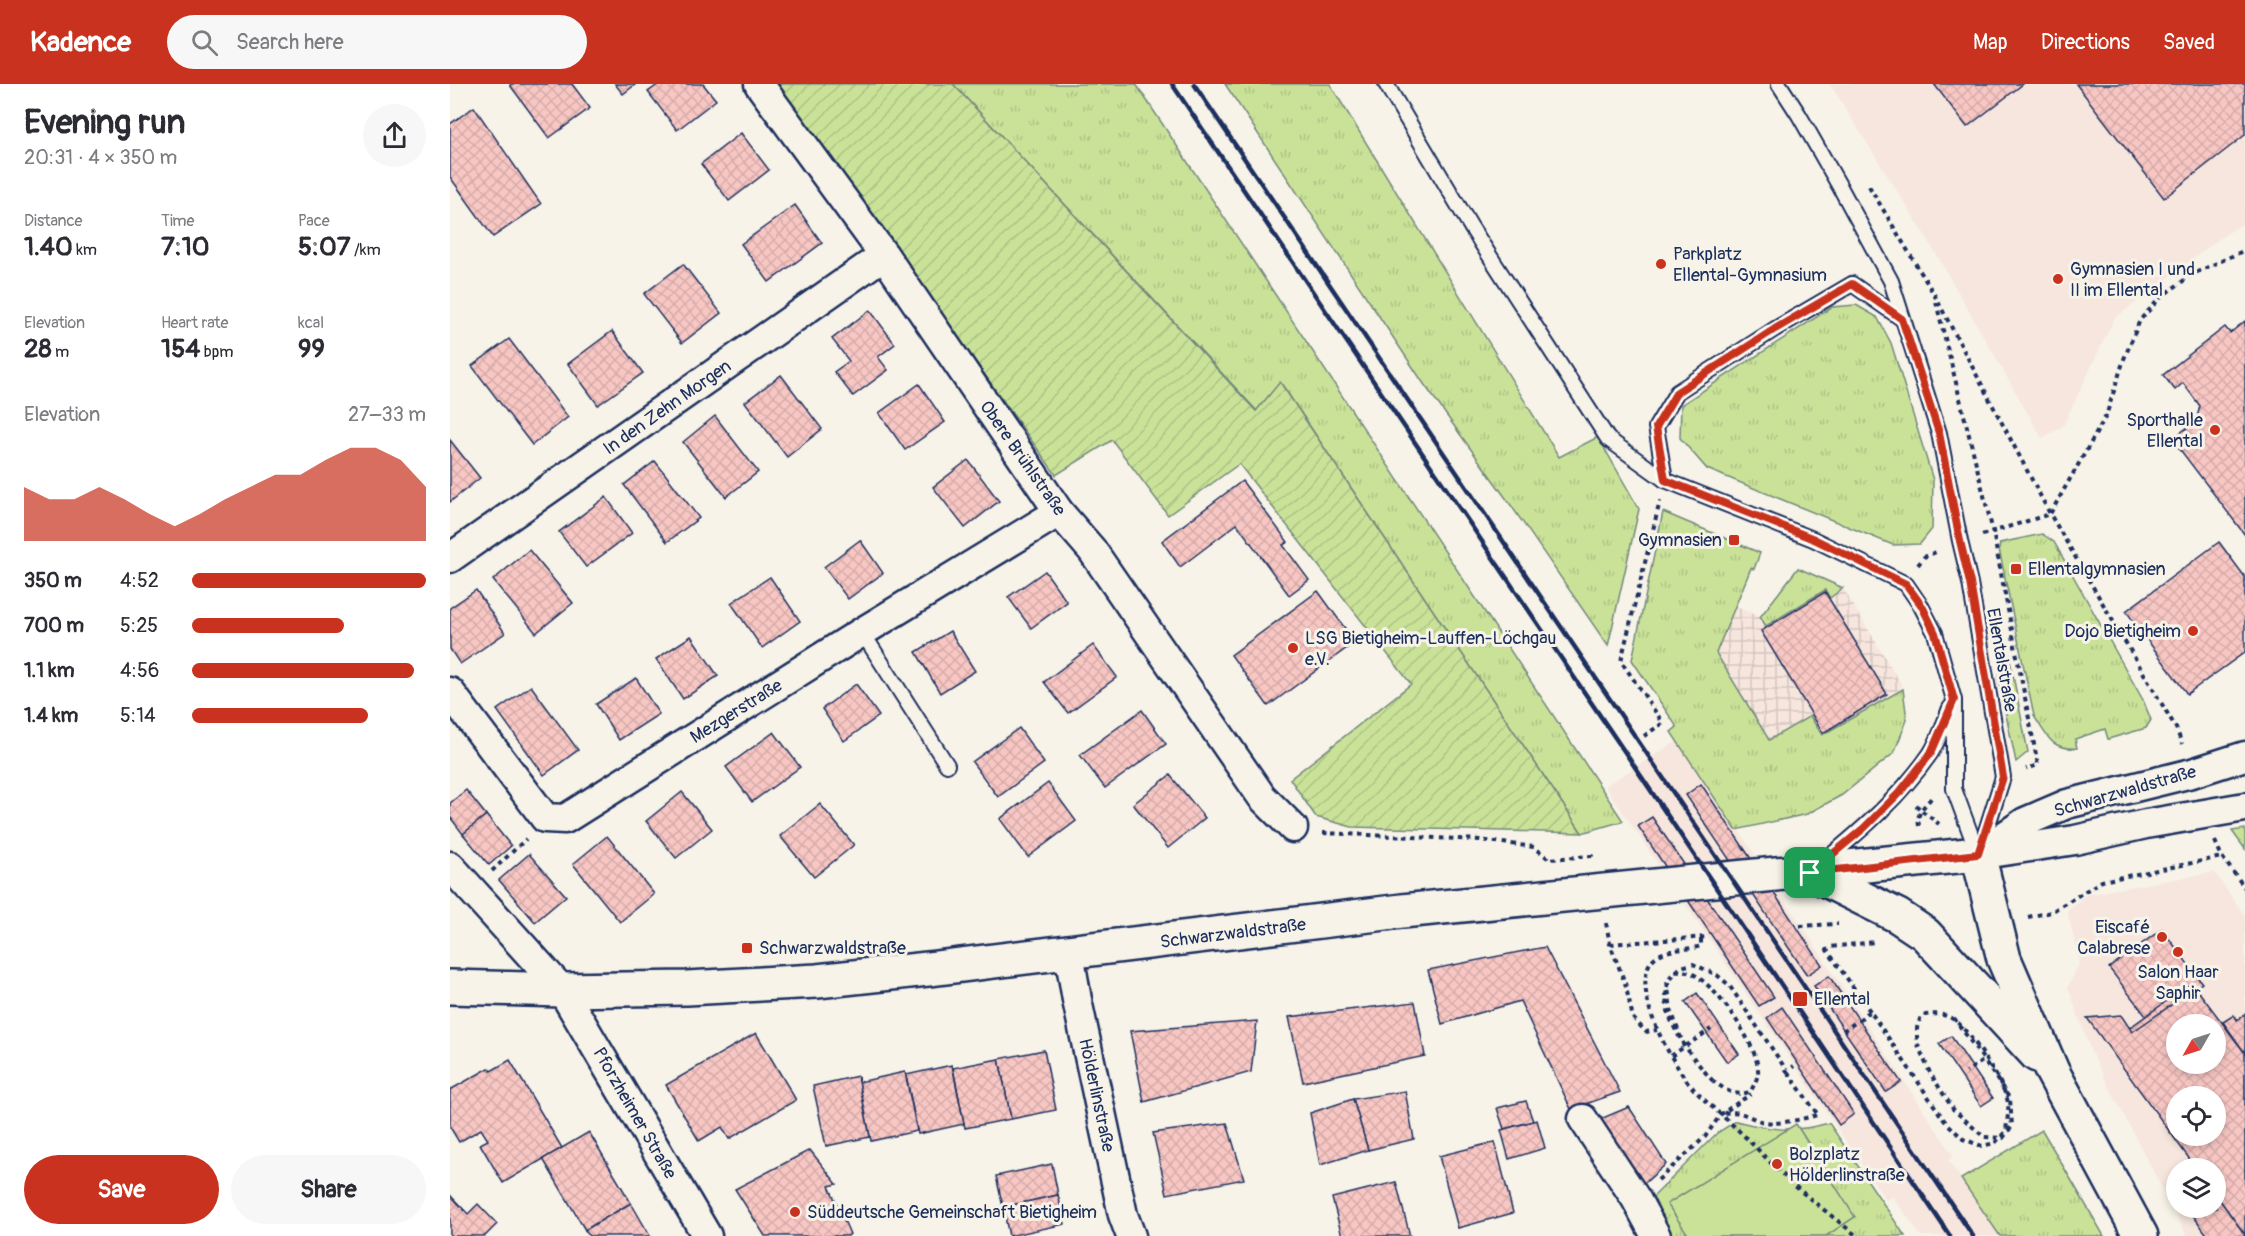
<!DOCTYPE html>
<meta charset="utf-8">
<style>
:root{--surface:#fff;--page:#f7f7f7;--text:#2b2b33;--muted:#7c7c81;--accent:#c8321e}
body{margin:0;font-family:Pangolin,sans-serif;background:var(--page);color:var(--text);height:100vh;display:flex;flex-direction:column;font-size:22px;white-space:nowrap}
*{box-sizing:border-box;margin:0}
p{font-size:20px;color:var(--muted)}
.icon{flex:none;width:33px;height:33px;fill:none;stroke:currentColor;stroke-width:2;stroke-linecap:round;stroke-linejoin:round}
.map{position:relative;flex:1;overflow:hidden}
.panel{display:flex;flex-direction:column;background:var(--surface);width:450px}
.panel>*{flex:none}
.needle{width:39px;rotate:231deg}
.tools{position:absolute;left:1716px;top:930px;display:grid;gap:12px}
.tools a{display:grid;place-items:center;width:60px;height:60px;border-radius:50%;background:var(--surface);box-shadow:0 3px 9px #0003;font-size:30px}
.pin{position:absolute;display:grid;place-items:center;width:51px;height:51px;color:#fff;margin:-26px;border-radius:12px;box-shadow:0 3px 9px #0006}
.round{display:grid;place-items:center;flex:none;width:63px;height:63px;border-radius:32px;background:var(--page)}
.headline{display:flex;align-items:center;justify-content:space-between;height:102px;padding:0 24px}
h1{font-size:33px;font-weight:700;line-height:45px}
.metrics{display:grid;grid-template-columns:repeat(3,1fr);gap:9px;height:102px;padding:6px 24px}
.metrics div{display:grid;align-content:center}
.metrics b{font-size:26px;font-weight:700}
.metrics small{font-size:16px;font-weight:400}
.metrics p{font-size:16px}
.chart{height:168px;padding:12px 24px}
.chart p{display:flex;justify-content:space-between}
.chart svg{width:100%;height:108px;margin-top:6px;fill:var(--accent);opacity:.7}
.cta{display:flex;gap:12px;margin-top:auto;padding:12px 24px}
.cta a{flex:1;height:69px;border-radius:36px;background:var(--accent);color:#fff;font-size:24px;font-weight:700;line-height:69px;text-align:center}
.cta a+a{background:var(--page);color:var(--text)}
ul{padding:0 24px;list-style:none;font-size:20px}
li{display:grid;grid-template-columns:96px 72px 1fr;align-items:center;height:45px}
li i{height:15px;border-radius:8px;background:var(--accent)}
header{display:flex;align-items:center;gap:36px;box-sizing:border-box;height:84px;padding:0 30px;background:var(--accent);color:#fff}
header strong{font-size:28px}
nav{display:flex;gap:33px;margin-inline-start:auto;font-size:21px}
.search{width:420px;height:54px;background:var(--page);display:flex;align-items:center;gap:15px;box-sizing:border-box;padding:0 21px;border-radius:33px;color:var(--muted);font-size:22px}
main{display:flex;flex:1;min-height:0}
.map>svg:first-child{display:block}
.built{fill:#f7e6dd;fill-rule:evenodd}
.industrial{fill:url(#industrial-grid)}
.grass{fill:url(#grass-tufts);stroke:#72887b;stroke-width:1.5}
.garden{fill:url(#garden-furrows);stroke:#72887b;stroke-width:1.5}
.pitch{fill:#cae298;stroke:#72887b;stroke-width:1.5}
.building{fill:url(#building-cross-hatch);stroke:#1b2f5e;stroke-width:1.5;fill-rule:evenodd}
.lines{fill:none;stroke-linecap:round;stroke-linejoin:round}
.service-casing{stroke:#1b2f5e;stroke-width:18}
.minor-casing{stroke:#1b2f5e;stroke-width:33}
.secondary-casing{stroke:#1b2f5e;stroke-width:38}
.path{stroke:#1b2f5e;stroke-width:4;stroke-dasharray:4.5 4.5;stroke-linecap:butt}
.service{stroke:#f7f3e8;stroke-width:14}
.minor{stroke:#f7f3e8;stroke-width:28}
.secondary{stroke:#f7f3e8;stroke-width:33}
.rail{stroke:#1b2f5e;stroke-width:4.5}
.path-bridge{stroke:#1b2f5e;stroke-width:4;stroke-dasharray:4.5 4.5;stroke-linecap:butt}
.route-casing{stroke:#fff;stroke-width:12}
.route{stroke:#c8321e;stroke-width:8}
.poi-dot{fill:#c8321e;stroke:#f7f3e8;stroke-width:2}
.labels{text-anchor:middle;stroke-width:6;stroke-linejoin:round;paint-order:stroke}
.poi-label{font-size:18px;fill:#1b2f5e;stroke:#f7f3e8;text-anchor:start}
.street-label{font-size:18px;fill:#1b2f5e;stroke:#f7f3e8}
</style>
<header>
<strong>Kadence</strong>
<div class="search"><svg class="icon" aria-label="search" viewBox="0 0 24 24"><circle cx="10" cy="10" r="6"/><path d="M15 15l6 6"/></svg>Search here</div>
<nav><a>Map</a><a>Directions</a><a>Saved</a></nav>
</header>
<main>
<section class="panel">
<div class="headline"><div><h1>Evening run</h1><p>20:31 · 4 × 350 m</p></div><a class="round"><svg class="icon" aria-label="share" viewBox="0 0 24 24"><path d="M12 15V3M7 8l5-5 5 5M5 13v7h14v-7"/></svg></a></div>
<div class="metrics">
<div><p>Distance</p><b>1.40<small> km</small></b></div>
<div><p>Time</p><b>7:10</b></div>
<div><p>Pace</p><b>5:07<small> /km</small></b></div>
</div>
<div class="metrics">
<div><p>Elevation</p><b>28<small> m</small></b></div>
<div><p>Heart rate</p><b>154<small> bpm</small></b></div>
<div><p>kcal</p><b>99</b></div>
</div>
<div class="chart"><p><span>Elevation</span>27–33 m</p>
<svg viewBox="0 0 160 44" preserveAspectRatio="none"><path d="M0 44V22L10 27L20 27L30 22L40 27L50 33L60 38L70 33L80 27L90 22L100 17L110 17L120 11L130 6L140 6L150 11L160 22V44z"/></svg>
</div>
<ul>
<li><b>350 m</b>4:52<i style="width:100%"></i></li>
<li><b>700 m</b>5:25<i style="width:65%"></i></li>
<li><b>1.1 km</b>4:56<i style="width:95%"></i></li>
<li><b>1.4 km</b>5:14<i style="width:75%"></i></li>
</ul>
<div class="cta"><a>Save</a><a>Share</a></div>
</section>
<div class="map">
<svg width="1795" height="1152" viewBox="0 0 1795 1152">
<defs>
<pattern id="industrial-grid" width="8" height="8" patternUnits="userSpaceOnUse" patternTransform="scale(1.5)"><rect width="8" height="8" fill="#f7e6dd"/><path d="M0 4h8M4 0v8" fill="none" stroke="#d3c6c0"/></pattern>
<pattern id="grass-tufts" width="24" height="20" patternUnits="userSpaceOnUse" patternTransform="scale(1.5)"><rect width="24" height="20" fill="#cae298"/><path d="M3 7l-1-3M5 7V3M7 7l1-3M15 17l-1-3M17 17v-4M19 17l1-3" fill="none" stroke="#adc285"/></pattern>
<pattern id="garden-furrows" width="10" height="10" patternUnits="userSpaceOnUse" patternTransform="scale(1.5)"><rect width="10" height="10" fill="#cae298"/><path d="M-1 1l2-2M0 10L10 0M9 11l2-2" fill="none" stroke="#adc285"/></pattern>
<pattern id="building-cross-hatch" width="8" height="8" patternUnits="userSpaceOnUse" patternTransform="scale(1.5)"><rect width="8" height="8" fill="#f8c7c3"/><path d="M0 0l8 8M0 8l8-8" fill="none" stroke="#d4abaa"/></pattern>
</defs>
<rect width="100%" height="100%" fill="#f7f3e8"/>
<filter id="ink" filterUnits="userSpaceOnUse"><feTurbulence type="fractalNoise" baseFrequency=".0167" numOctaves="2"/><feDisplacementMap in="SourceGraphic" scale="12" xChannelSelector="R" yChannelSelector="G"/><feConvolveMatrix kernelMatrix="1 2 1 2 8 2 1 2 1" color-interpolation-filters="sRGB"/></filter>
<g filter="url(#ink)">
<!-- built -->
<g class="built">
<polygon points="1380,0 1795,0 1795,138 1773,152 1664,235 1613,342 1592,354 1478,156"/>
<polygon points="1229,656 1503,1071 1498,1076 1550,1152 1471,1152 1443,1113 1436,1116 1155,702"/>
<path d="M1764,788L1795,832V1152H1737L1642,970L1618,903L1630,878L1617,827L1635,811ZM1726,940H1766V980H1726ZM1726,1012H1766V1052H1726ZM1726,1084H1766V1124H1726Z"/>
</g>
<!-- industrial -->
<polygon class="industrial" points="1393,504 1453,603 1372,651 1359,632 1319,657 1266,569 1285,522 1310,533 1317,541 1376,506 1381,513"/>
<!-- grass -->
<g class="grass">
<polygon points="503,0 686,0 1173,737 1132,749 831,299 807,327"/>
<polygon points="775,0 880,0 1109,373 1148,353 1189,425 1158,562 1058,417 974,300"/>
<polygon points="1406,221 1427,233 1441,259 1483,396 1482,445 1470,460 1443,461 1257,385 1230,354 1231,321 1382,223"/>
<polygon points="1213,428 1310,469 1304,485 1301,484 1266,569 1319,656 1360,632 1372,651 1453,605 1457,636 1444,669 1392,711 1357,730 1286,746 1221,648 1227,643 1182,576"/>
<path d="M1592,450L1604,458L1693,616L1701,636L1696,644L1658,655L1655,645L1625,655L1627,664C1601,666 1597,652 1584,632L1549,465L1550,459Z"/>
<polygon points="1348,484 1393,504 1380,514 1375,506 1316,542 1310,533"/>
<polygon points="1559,571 1578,668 1566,678 1548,593"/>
<polygon points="1795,745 1795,765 1782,747"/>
<path d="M1286,1037C1321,1046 1343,1049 1379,1039L1455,1152H1223L1200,1116L1267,1049Z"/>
<polygon points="1592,1046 1654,1152 1550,1152 1511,1095"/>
</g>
<!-- garden -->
<polygon class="garden" points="328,0 503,0 806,327 830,298 1132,749 902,743 866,733 840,695 961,600 789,380 718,431 662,356 606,391"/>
<!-- pitch -->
<polygon class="pitch" points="1346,1040 1405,1133 1376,1152 1239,1152 1217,1120"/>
<!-- building -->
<g class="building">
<polygon points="61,0 122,0 140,24 99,54 60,1"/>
<polygon points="165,0 186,0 173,10"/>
<polygon points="209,0 253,0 266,16 227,46 198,8"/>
<polygon points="1484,0 1573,0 1517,43"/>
<polygon points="1626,0 1795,0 1795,51 1714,114"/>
<polygon points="24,23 91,120 43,153 0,93 0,40"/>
<polygon points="291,49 319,86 279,117 251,80"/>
<polygon points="345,121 372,159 319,198 291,160"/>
<polygon points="233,180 271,229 232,259 194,210"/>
<polygon points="420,226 445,260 428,273 438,286 403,312 384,288 399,277 382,255"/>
<polygon points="1795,237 1795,451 1722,355 1746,337 1750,322 1733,299 1725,306 1713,291 1775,243 1780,249"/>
<polygon points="162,247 193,289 148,321 118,280"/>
<polygon points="59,255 118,333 82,361 22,282"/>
<polygon points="331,291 372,345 337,373 295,318"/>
<polygon points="469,300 495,338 455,366 429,329"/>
<polygon points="265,332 308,388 276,413 233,358"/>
<polygon points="0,356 30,394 0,418"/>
<polygon points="518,376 549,417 515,444 483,403"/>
<polygon points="205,377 249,434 217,458 174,401"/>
<polygon points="792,397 838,458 833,461 859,496 839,511 787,440 730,483 712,457"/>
<polygon points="156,413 182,449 136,483 109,448"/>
<polygon points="410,456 433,489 398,515 374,483"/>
<polygon points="1769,458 1795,493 1795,568 1737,610 1676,527"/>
<polygon points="79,466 123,519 86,549 43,496"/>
<polygon points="595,487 617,518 581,544 558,513"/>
<polygon points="320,493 350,537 312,564 281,519"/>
<polygon points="26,506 55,549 10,580 0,565 0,524"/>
<polygon points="868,507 905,558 818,622 781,571"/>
<polygon points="1375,508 1437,610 1373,649 1311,547"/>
<polygon points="500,547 525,587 490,609 466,568"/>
<polygon points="241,552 268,592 233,615 206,575"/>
<polygon points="643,561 667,593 618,629 594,598"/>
<polygon points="186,594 209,630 169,656 146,620"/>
<polygon points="406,600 429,632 394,657 372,625"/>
<polygon points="81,602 128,666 94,691 47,626"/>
<polygon points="692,626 716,660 655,704 630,671"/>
<polygon points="569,644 594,679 548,713 522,678"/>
<polygon points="324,648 350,683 302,718 276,683"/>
<polygon points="720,691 755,734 718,764 683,720"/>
<polygon points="598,699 626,737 578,773 550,735"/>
<polygon points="1251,700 1372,881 1357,891 1236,711"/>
<polygon points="16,706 36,731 13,750 0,733 0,719"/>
<polygon points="232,708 262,745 226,774 196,737"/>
<polygon points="370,720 404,761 364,793 330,752"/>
<polygon points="36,731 61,762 39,781 13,750"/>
<polygon points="1202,733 1324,913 1309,922 1188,742"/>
<polygon points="157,752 204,810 170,838 123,780"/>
<polygon points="79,770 116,812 85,838 49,796"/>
<polygon points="1712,845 1752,899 1699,936 1659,884"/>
<polygon points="1095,863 1170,1008 1121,1025 1070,917 992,940 978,886"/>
<polygon points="1379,892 1451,998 1436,1008 1364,902"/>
<path d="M1739,901L1795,978V1113L1751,1052H1766V1012H1726V1018L1675,947ZM1726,940H1766V980H1726Z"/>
<path d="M1746,904L1795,969V1151L1766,1111V1084H1746L1637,934L1671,931L1682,948ZM1726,940H1766V980H1726ZM1726,1012H1766V1052H1726Z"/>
<polygon points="1247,909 1289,970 1277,978 1235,918"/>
<polygon points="965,918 975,972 853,998 839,933"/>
<polygon points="1332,923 1404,1030 1389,1041 1317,934"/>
<polygon points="1795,930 1795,969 1773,938 1784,931 1787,936"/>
<polygon points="807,937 801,988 694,1018 680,947"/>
<polygon points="306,949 346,1016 279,1055 272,1043 249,1057 216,1001"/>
<polygon points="1501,952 1543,1014 1531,1022 1489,960"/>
<polygon points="594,966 606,1026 561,1035 549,975"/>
<polygon points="549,975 561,1035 515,1044 503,984"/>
<polygon points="60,976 112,1064 53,1099 30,1060 38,1056 31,1045 9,1058 0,1043 0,1006 39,984 41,987"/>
<polygon points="502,981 514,1040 468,1050 456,991"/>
<polygon points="455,988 467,1047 421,1057 409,998"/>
<polygon points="408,992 420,1053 376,1062 363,1002"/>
<polygon points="955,1007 964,1055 918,1066 903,1015"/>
<polygon points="903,1015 918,1066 870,1081 860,1029"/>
<polygon points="1076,1017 1083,1037 1054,1045 1047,1024"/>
<polygon points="1179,1023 1216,1080 1190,1103 1148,1036"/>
<polygon points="1087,1036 1095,1064 1059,1075 1051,1046"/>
<polygon points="777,1039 794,1095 717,1110 703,1049"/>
<polygon points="139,1048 181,1119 135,1146 93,1075"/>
<polygon points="1045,1058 1063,1129 1008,1144 989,1072"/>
<polygon points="360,1066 387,1100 379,1102 400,1150 398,1152 315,1152 285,1105"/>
<polygon points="602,1080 608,1111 553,1123 546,1092"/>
<polygon points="946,1098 960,1152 892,1152 882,1114"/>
<polygon points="0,1111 18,1130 28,1120 47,1140 35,1152 0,1152"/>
<polygon points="608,1111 615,1140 559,1152 553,1123"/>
<polygon points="1767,1112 1795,1151 1795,1152 1758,1152 1742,1130 1751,1124 1766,1124"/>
<polygon points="181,1119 200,1152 139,1152 135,1146"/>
</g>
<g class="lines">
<defs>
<g id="service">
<polyline points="936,0 1021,143 1158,355 1215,396"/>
<polyline points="1329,0 1349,31 1390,103 1441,197 1489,349 1510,457 1520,499 1553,693 1531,763"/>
<polyline points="1452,235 1402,200 1325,245 1227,308 1206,343 1215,396 1363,455 1456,500 1471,522 1485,549 1504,616 1504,705 1528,770"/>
<polyline points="412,548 497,681"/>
<path d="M1373,778C1412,746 1451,712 1480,670C1489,657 1494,639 1500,624"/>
</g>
<g id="minor">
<polyline points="309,0 434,171 609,428 642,466 812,713 843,744"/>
<polyline points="0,474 434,171"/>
<polyline points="0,608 95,734 115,735 412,548 609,428"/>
<polyline points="1528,770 1575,738 1617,720 1742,689 1795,672"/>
<polyline points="1534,770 1625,756 1696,740 1795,723"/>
<polyline points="0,782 112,906 257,1152"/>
<polyline points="619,869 627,916 673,1131 681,1152"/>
<polyline points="1133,1035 1186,1115 1206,1152"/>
</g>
<g id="secondary">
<polyline points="1360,788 1448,832 1475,850 1587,971"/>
<polyline points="0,903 112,906 237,904 367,897 487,884 952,827 1528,770 1554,875 1602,987 1691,1152"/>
</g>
</defs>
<!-- service casing -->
<use href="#service" class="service-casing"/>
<!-- minor casing -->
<use href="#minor" class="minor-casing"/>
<!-- secondary casing -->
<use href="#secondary" class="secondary-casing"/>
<!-- path -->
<g class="path">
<polyline points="1419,102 1485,212 1600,430 1726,644 1732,660"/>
<polyline points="1486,218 1543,448 1588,681 1576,685"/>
<polyline points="1532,451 1600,430 1656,332 1674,275 1690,236 1712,212 1743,190 1795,166"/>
<polyline points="1468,481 1474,473 1488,467"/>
<polyline points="1194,652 1213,639 1171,577 1210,417"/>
<polyline points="1466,721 1471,726 1483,712"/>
<polyline points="1469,742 1468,734 1471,726 1489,740"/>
<polyline points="873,749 1030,756 1084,763 1099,775 1142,772 1142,776"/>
<polyline points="1765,757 1772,773 1795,804"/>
<polyline points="42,787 76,755"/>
<polyline points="1578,833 1601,828 1652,797 1772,773"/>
<polyline points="1156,839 1160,860 1175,899 1183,934 1196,948 1207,946"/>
<polyline points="1350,842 1388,840"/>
<path d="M1251,855V862C1236,867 1210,863 1200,879C1183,909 1217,969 1235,994C1248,1013 1270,1029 1287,1045C1307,1064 1326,1085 1346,1103C1366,1120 1387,1136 1407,1152"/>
<polyline points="1160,860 1257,853"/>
<polyline points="1420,927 1377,866 1381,863 1424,858"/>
<polyline points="1504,934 1534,976 1516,988"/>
<polyline points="1393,947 1409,936"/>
<path d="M1234,963L1221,926L1217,897L1224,888C1231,887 1236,887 1243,890C1266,902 1306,958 1308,985C1309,993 1304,1000 1301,1007C1285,1014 1276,1006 1263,997"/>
<polyline points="1221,972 1261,945"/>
<path d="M1274,1029C1292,1026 1295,1032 1311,1037C1328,1042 1351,1035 1368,1031L1337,987"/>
<polyline points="1208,1096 1255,1053 1271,1030 1301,1010"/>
</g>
<!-- service -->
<use href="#service" class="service"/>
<!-- minor -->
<use href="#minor" class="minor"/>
<!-- secondary -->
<use href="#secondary" class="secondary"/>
<!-- rail -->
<g class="rail">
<polyline points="722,0 1191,692 1500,1152"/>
<polyline points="744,0 1523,1152"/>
</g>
<!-- path-bridge -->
<g class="path-bridge">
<path d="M1409,936L1420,927L1494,1036L1513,1055L1532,1062L1545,1059L1556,1047C1557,1038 1559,1028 1558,1019C1556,1002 1520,948 1506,937C1495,929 1484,929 1471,932L1467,944V959L1480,989L1503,1025L1534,1053L1553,1054L1562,1042L1560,1015L1534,976"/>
<path d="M1263,997C1243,975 1202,926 1221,895C1223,892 1227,886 1230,884C1233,882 1239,881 1243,880L1267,891L1279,901L1337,987L1344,982"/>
</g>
</g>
</g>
<g class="lines" filter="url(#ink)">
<defs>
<polygon id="route" points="1402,200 1452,235 1489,349 1510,457 1520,499 1553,693 1528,770 1360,789 1414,744 1450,708 1481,669 1504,616 1485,549 1472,522 1456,500 1364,455 1215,396 1206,343 1227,308 1325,245"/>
</defs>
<!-- route casing -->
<use href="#route" class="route-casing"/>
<!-- route -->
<use href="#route" class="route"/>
</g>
<!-- markers -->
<g class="poi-dot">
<circle cx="1211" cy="180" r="6"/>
<circle cx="1608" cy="195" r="6"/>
<circle cx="1765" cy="346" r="6"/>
<rect x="1278" y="450" width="12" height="12" rx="3"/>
<rect x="1560" y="479" width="12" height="12" rx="3"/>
<circle cx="1743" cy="547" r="6"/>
<circle cx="843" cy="564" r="6"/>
<circle cx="1712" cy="853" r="6"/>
<rect x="291" y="858" width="12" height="12" rx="3"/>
<circle cx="1728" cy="868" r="6"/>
<rect x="1342" y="907" width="16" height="16" rx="3"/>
<circle cx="1327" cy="1080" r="6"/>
<circle cx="345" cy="1128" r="6"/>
</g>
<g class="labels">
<!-- poi labels -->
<g class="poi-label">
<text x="1223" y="176">Parkplatz<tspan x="1223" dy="21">Ellental-Gymnasium</tspan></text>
<text x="1620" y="191">Gymnasien I und<tspan x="1620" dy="21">II im Ellental</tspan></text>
<text x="1753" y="342" text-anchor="end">Sporthalle<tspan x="1753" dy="21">Ellental</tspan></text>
<text x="1272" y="462" text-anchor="end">Gymnasien</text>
<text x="1578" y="491">Ellentalgymnasien</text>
<text x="1731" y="553" text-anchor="end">Dojo Bietigheim</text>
<text x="855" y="560">LSG Bietigheim-Lauffen-Löchgau<tspan x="855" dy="21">e.V.</tspan></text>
<text x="1700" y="849" text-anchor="end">Eiscafé<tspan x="1700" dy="21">Calabrese</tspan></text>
<text x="309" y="870">Schwarzwaldstraße</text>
<text x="1728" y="894" text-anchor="middle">Salon Haar<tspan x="1728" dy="21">Saphir</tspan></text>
<text x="1364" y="921">Ellental</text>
<text x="1339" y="1076">Bolzplatz<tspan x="1339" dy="21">Hölderlinstraße</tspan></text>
<text x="357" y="1134">Süddeutsche Gemeinschaft Bietigheim</text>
</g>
<!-- street labels -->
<g class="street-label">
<text transform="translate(217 323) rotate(-35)" y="6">In den Zehn Morgen</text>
<text transform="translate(573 374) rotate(55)" y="6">Obere Brühlstraße</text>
<text transform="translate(1552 576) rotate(80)" y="6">Ellentalstraße</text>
<text transform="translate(286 627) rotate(-32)" y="6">Mezgerstraße</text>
<text transform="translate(1675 707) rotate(-16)" y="6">Schwarzwaldstraße</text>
<text transform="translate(783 849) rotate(-7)" y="6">Schwarzwaldstraße</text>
<text transform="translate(647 1011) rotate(78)" y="6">Hölderlinstraße</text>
<text transform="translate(185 1029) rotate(60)" y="6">Pforzheimer Straße</text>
</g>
</g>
</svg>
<div class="tools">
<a><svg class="needle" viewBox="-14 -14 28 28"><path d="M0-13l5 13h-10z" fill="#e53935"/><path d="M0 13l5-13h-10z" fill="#7c7c81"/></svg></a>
<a><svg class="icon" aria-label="locate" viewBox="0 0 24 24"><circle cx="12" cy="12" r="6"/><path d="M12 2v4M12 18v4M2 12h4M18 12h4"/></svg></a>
<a><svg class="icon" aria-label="layers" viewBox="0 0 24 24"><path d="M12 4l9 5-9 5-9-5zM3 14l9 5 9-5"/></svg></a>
</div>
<div class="pin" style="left:1360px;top:789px;background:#1e9e55"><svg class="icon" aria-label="arrive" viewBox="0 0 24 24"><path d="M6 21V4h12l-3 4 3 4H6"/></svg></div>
</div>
</main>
